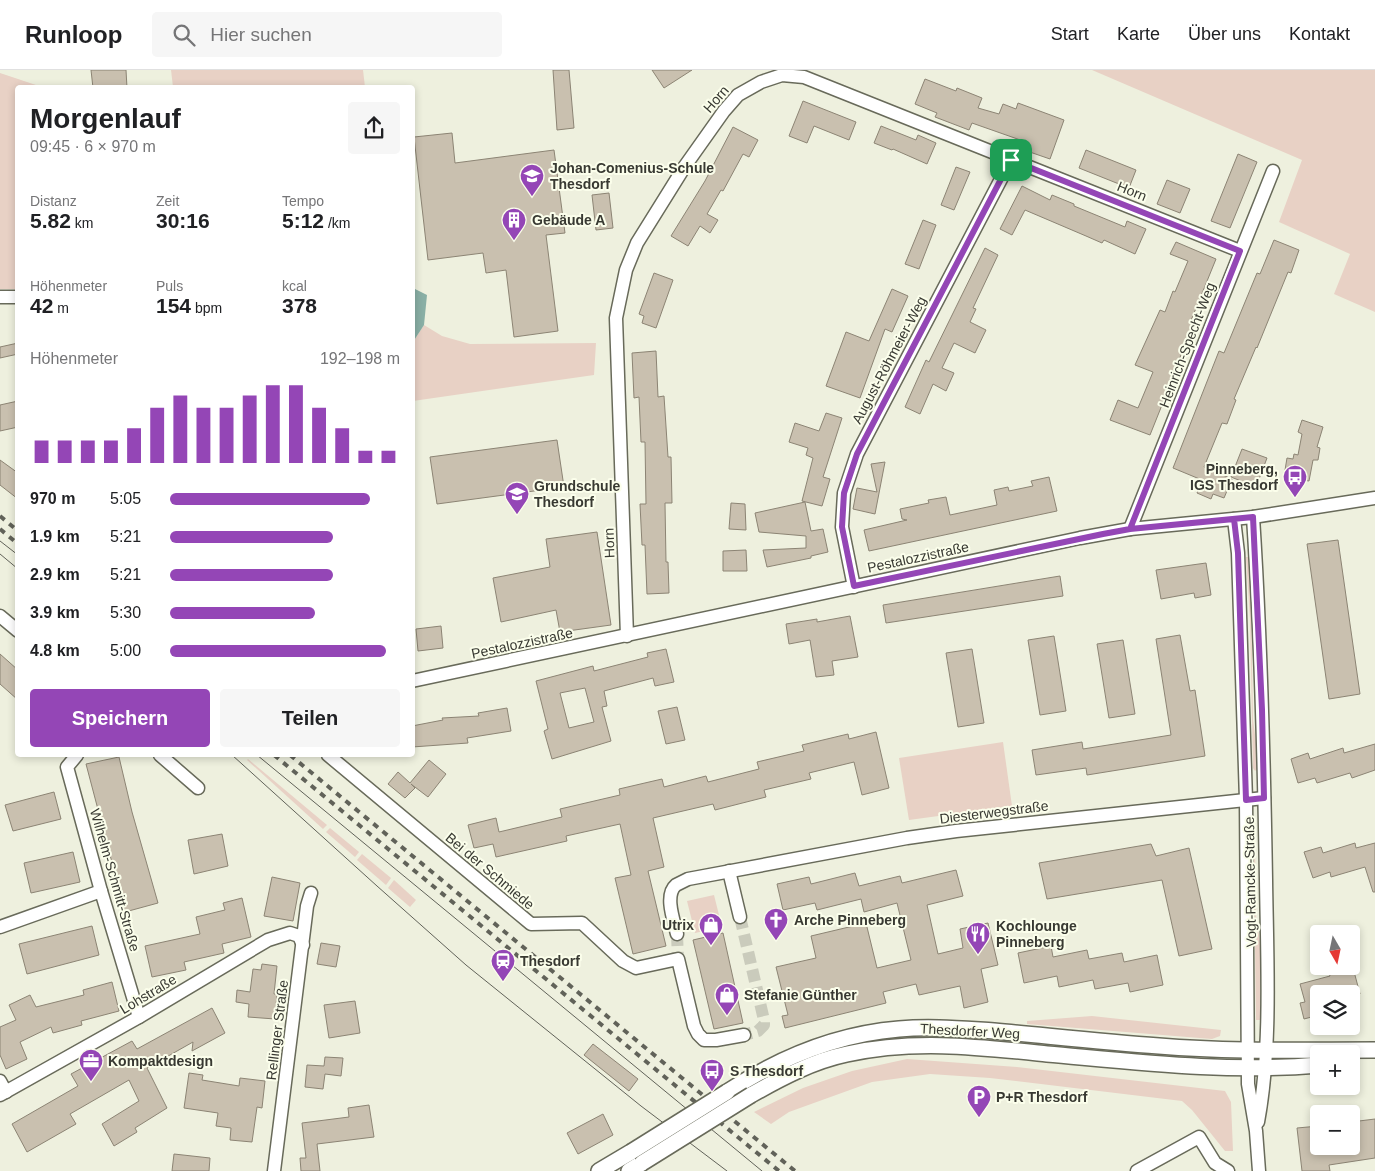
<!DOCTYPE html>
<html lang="de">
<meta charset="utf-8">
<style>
:root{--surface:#fff;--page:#f6f6f6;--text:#202124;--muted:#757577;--line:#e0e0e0;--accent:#9446b6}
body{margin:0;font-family:Helvetica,sans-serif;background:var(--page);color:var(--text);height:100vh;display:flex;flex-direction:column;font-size:19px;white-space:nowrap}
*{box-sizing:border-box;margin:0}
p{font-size:16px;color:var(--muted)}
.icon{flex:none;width:28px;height:28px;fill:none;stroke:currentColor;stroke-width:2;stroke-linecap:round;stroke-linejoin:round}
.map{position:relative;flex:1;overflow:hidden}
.panel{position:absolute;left:15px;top:15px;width:400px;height:672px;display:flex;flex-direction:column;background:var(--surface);border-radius:5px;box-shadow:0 2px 8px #0003}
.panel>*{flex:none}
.needle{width:32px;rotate:171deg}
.buttons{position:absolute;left:1310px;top:855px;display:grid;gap:10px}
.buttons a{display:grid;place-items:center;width:50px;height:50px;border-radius:5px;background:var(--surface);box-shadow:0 2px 8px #0003;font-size:25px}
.pin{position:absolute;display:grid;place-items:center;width:42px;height:42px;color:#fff;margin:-21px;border-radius:10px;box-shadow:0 2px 8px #0006}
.round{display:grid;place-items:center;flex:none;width:52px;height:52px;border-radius:5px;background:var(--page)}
.overview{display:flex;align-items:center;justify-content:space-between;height:85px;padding:0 15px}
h1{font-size:28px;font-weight:600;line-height:38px}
.stats{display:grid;grid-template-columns:repeat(3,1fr);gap:8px;height:85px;padding:5px 15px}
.stats div{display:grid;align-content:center}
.stats b{font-size:21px;font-weight:600}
.stats small{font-size:14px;font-weight:400}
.stats p{font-size:14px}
.chart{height:140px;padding:10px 15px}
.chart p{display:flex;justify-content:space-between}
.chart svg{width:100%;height:90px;margin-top:5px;stroke:var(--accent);stroke-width:6}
.action{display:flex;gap:10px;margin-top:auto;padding:10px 15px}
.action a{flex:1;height:58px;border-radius:5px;background:var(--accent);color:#fff;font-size:20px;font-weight:600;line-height:58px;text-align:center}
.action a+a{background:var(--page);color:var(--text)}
ul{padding:0 15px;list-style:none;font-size:16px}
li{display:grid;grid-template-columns:80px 60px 1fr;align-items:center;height:38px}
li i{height:12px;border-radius:6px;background:var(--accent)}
header{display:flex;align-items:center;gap:30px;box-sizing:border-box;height:70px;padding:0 25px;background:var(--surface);border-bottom:1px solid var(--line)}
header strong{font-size:24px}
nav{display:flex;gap:28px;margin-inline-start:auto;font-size:18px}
.search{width:350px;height:45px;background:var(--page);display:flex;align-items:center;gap:12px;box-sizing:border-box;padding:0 18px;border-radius:5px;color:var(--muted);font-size:19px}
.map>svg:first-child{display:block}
.green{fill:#e8d1c5}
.water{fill:#89afa5}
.building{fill:#c9c0af;stroke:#8c8474;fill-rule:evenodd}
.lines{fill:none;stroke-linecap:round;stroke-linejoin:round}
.minor-tunnel{stroke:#cacbbc;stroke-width:12;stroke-dasharray:12 6;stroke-linecap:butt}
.minor-casing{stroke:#686a5a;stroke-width:15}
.tertiary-casing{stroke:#686a5a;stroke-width:18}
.minor{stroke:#fff;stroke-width:12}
.tertiary{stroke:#fff;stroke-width:15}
.tram{stroke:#616259;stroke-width:1}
.rail{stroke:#616259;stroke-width:4;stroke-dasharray:6 6;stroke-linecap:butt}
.tertiary-bridge-casing{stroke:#686a5a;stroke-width:18;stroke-linecap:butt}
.tertiary-bridge{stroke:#fff;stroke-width:15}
.route-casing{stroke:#fff;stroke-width:10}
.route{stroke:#9446b6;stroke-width:6}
.labels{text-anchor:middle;stroke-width:4;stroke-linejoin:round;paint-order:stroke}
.street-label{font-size:14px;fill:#383932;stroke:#fbfeeb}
.poi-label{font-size:14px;font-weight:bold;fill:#383932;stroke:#fbfeeb;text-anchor:start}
</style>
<header>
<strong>Runloop</strong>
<div class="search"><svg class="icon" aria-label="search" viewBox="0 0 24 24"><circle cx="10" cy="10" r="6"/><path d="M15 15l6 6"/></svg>Hier suchen</div>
<nav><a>Start</a><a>Karte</a><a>Über uns</a><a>Kontakt</a></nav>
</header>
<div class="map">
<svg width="1375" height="1101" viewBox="0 0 1375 1101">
<rect width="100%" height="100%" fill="#eef0de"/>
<!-- green -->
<g class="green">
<polygon points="171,0 363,0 365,17 173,17"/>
<polygon points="1092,0 1375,0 1375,242 1334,224 1350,184 1279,152 1302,90"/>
<polygon points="0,3 36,15 36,17 18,18 17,219 0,219"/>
<polygon points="424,255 442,266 470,274 596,273 594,305 413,331 413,272"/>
<polygon points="1246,487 1248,487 1251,529 1253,650 1256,672 1257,699 1255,701 1253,698 1250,549"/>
<polygon points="1003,672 1012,736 909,750 899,688"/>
<polygon points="248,689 327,755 323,759 247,690"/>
<polygon points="330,758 359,782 355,787 326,762"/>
<polygon points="1251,777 1255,777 1256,846 1260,872 1260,950 1256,950 1255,872 1252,845"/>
<polygon points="362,784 391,808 386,815 357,790"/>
<polygon points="394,810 416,830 410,837 388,818"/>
<polygon points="714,825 722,857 695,863 687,831"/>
<polygon points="1092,946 1221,960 1220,966 1212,969 1027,954 1027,951"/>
<polygon points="907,989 1017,997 1225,1021 1231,1032 1233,1081 1225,1081 1192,1040 1182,1031 990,1008 930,1004 872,1012 789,1042 771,1054 754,1042 803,1018 852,1001"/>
</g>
<!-- water -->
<polygon class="water" points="413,218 427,225 424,255 413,272"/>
<!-- building -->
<g class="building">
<polygon points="91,0 126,0 127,18 93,18"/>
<polygon points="553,0 569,0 574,58 557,60"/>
<polygon points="652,0 692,0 664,18"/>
<polygon points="925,9 956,21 957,18 982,28 978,38 999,44 1003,34 1016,39 1018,33 1064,50 1050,89 1024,80 1026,72 972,53 969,60 935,47 937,43 915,34"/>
<polygon points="803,31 856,52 849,70 814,56 807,73 789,66"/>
<polygon points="881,56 916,70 918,65 936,73 927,94 893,79 892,80 874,73"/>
<polygon points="733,57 758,70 749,87 743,84 723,121 721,120 707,144 718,150 710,163 700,156 688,176 671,166 705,111"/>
<polygon points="452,63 455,93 554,80 565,163 546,165 558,261 514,267 506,200 486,203 483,183 428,190 414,67"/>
<polygon points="1086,80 1136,100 1129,118 1079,98"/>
<polygon points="1238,84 1257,92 1230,158 1211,151"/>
<polygon points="956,97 970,102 954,140 941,135"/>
<polygon points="1167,110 1190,119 1180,143 1157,134"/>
<polygon points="1022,116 1050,130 1052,125 1074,134 1074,136 1125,157 1127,151 1146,159 1135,184 1104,170 1102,173 1086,166 1025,140 1012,165 1000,159"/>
<polygon points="609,123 613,158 596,160 592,125"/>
<polygon points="923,150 936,155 919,199 905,194"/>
<polygon points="1274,170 1299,180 1291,203 1288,202 1257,278 1256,277 1234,329 1236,330 1227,354 1222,353 1204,397 1232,409 1224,428 1213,424 1211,429 1197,423 1202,410 1173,398 1219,281 1224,283 1257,203 1260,204"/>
<polygon points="1176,172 1216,189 1190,253 1194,255 1168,315 1170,315 1150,365 1110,350 1118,330 1138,338 1153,302 1135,295 1160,240 1165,242 1173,221 1175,222 1188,191 1170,184"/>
<polygon points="985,178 998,185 973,238 976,239 970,252 986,260 975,283 954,273 942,298 954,303 946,321 933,314 920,344 905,337 926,290 929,292"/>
<polygon points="654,203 673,210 656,258 642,253 644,246 639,244"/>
<polygon points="892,219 908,226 892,262 885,259 860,328 826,316 846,262 869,271"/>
<polygon points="18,273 18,284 0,288 0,277"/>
<polygon points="656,281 658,327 664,326 668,387 671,387 672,433 665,433 666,492 668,492 669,523 647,524 645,475 642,475 640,434 646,434 645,372 641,372 639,327 634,328 632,283"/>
<polygon points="18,331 18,357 0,361 0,335"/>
<polygon points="826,343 842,348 823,407 830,409 822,436 802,431 813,388 806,385 808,378 789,372 795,353 819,361"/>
<polygon points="1302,350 1323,357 1317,377 1320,378 1318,390 1313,390 1309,411 1290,408 1291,401 1285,400 1287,388 1293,389 1294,384 1298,385 1302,364 1298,362"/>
<polygon points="557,370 564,417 437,434 430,387"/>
<polygon points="1242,379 1267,388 1256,417 1231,407"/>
<polygon points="0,390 18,403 18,429 0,415"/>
<polygon points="885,392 875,444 853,439 857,418 877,422 871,394"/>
<polygon points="1049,407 1057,441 869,481 864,460 907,450 902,449 900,439 929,433 928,430 946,427 950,445 997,435 994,420 1008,417 1009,421 1033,416 1031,411"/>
<polygon points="805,432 811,461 823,459 828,482 811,486 811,488 767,497 763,480 806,478 806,466 759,462 755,443"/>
<polygon points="731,433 745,434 746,460 729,459"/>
<polygon points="597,462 611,555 560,562 556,540 501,552 493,508 550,497 546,469"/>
<polygon points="1338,470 1360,624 1329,629 1307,474"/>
<polygon points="746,480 747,501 723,501 723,481"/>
<polygon points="1206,493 1211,525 1195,528 1194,523 1161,529 1156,500"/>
<polygon points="1060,506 1063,526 886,553 883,535"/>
<polygon points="850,546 858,587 832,591 834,605 816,607 810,570 789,574 786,554 817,549 817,552"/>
<polygon points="441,556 443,578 418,581 416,559"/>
<polygon points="1180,565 1190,621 1195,620 1205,686 1087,705 1086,698 1036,705 1032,680 1082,672 1083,679 1171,665 1156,569"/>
<polygon points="1054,566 1066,641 1040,645 1028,570"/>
<polygon points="1123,570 1135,644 1109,648 1097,574"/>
<path d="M666,579L674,612L655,616L653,608L604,621L607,636L602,637L611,671L552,689L544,661L548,659L536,611L593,596L594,601L648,587L647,583ZM585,618L594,652L569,658L560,623Z"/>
<polygon points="972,579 984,653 958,657 946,583"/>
<polygon points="0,584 18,600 18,630 0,614"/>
<polygon points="677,637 685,670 666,674 658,641"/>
<polygon points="507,638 511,661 467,668 468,673 412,677 412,656 443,650 442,648 479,646 478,643"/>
<polygon points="876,662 889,718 862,725 854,692 809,703 811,709 764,720 766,727 715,740 713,734 653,748 664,797 648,801 666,876 633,884 615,808 631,805 620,754 566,766 567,771 496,787 493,774 474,778 468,755 496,748 499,762 562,747 560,739 620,725 619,719 662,709 664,717 706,706 708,712 759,699 757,692 804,681 802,675 848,664 849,669"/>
<polygon points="1375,674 1375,700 1352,708 1350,703 1317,713 1315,708 1298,713 1291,689 1308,683 1310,689 1343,678 1344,683"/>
<polygon points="119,687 132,742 158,833 125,842 86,694"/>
<polygon points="429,690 446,704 428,727 411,714 415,718 405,728 388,714 398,702 410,713"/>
<polygon points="54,722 61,749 13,761 5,735"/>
<polygon points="222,764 228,796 194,804 188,770"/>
<polygon points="1355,773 1356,778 1375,773 1375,822 1373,822 1365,797 1331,807 1330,802 1313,808 1304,782 1321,777 1323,783"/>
<polygon points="1151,774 1156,786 1189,778 1212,879 1179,886 1162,810 1047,829 1039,793"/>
<polygon points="73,782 80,812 31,823 24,793"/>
<polygon points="956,800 963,826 927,835 938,884 963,878 960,859 988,853 998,895 981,899 988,932 964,938 960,916 919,925 916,914 883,922 886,933 785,958 782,946 788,945 776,897 816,888 811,866 866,853 877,898 911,890 897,833 864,842 861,829 817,840 815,833 783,840 777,814 809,807 811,814 855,803 859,816 900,806 902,813"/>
<polygon points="272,807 300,813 293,851 264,846"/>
<polygon points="242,828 251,867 222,874 224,883 184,892 186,900 152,907 145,876 200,864 196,847 225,840 223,833"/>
<polygon points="92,856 99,885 27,904 19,874"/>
<polygon points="723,863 743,953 714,959 693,870"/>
<polygon points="321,873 340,876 336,897 317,894"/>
<polygon points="1051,876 1053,887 1087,880 1089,889 1122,883 1124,892 1157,885 1163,915 1130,922 1128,913 1095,919 1093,910 1059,917 1057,906 1024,913 1018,883"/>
<polygon points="262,894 277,896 274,924 277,924 275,949 248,947 249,934 236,932 237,920 250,922 253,899 261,900"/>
<polygon points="1352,894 1360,924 1319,924 1319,945 1304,949 1300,933 1305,932 1300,914 1330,906 1328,900 1351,896"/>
<polygon points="112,912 119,941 81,951 82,955 53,963 51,957 20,972 27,989 6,999 0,985 0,957 16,950 9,935 30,925 36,937 84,925 83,920"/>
<polygon points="355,931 360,963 329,968 324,935"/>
<polygon points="212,938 225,963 192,981 193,972 147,998 167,1038 135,1058 137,1062 114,1076 102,1054 139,1031 129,1010 70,1044 76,1054 27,1082 12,1054 78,1016 71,1004 132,971 137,979"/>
<polygon points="593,974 638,1009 629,1021 584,985"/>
<polygon points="325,987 343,988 341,1006 325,1004 323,1019 305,1017 307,995 324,996"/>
<polygon points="189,1003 203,1005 202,1010 239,1016 240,1008 265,1011 262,1038 257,1037 252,1072 230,1070 231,1058 216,1056 218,1043 184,1038"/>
<polygon points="369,1035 374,1067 317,1074 320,1101 301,1101 300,1088 306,1088 302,1053 349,1047 348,1038"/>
<polygon points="603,1044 613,1065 578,1084 567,1063"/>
<polygon points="1375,1049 1375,1088 1329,1095 1330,1101 1302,1101 1297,1058 1319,1056 1319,1076 1351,1076 1351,1052"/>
<polygon points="174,1084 210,1088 209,1101 172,1101"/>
</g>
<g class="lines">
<!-- minor-tunnel -->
<g class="minor-tunnel">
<polyline points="740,847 764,950 764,955 758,961 744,965"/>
<polyline points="677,864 678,889"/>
</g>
<defs>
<g id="minor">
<polyline points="0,227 18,227"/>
<path d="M1253,447C1261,568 1264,689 1266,810C1267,888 1272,976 1258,1052"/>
<polyline points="1234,449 1238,483 1246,730 1248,1014 1256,1061 1259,1101"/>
<polyline points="1130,459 1273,101"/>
<polyline points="854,517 842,457 844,423 857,384 1011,90"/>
<polyline points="0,546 18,561"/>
<polyline points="627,566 616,248 626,200 637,173 685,96 724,41 738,25 761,12 782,5 804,7 1240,181"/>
<polyline points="412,611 1080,468 1130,459 1253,447 1375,428"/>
<polyline points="77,685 67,697 101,821 139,947"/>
<polyline points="160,685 198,718"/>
<polyline points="328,685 531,854 582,853 623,891 636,898 678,889 694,956 698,964 704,970 716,970 744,965"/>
<polyline points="729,801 740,847"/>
<polyline points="0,857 101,821"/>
<path d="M677,864C674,851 664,825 676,815C680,813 684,811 688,809L907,768L956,761L1264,728"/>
<polyline points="0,1011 6,1022"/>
<polyline points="0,1025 139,947 268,870 290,863 299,866 303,875"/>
<polyline points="274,1101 307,836 311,823"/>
<polyline points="1137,1101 1199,1067 1215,1093 1228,1101"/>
</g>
<g id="tertiary">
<path d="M727,1022C779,988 837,964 899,959C931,956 962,959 994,961C1049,966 1104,972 1159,976C1231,982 1303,980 1375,980"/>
<path d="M751,1025C781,1008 813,991 847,984C914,969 980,977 1047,984C1137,992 1228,1003 1319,995"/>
<polyline points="599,1101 631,1082"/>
<polyline points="629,1101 642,1093"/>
</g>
</defs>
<!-- minor casing -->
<use href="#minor" class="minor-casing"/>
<!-- tertiary casing -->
<use href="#tertiary" class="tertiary-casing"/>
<!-- minor -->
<use href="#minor" class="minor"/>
<!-- tertiary -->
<use href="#tertiary" class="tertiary"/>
<!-- tram -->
<g class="tram">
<polyline points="0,471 18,485"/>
<polyline points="0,484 18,499"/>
<polyline points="232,685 377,816 466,895 641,1036 727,1101"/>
<polyline points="257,685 762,1101"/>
</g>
<!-- rail -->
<g class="rail">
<polyline points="0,446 18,461"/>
<polyline points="0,459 18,474"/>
<polyline points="274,685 779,1101"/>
<polyline points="290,685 795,1101"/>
</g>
<defs>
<g id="tertiary-bridge">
<polyline points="631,1082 727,1022"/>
<polyline points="642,1093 751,1025"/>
</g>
</defs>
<!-- tertiary-bridge casing -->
<use href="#tertiary-bridge" class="tertiary-bridge-casing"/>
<!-- tertiary-bridge -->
<use href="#tertiary-bridge" class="tertiary-bridge"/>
</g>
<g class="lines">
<defs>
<polyline id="route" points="1011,90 1240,181 1130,459 1234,449 1238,483 1246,730 1264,728 1262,640 1253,447 1130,459 1103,464 854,516 842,457 844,423 857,384 1011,90"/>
</defs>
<!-- route casing -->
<use href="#route" class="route-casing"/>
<!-- route -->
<use href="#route" class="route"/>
</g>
<!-- icons -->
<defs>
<symbol id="school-pin" viewBox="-11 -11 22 30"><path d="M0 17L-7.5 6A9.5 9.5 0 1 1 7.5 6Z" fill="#9446b6" stroke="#fbfeeb"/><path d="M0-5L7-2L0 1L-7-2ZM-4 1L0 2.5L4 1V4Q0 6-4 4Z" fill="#fff"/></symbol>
<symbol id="building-pin" viewBox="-11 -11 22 30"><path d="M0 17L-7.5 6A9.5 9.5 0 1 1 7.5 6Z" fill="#9446b6" stroke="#fbfeeb"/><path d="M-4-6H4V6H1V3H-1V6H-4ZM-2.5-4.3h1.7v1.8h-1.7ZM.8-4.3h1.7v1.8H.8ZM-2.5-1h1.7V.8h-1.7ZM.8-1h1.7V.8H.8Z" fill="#fff"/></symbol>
<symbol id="bus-pin" viewBox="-11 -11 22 30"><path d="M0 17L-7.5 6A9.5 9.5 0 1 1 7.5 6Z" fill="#9446b6" stroke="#fbfeeb"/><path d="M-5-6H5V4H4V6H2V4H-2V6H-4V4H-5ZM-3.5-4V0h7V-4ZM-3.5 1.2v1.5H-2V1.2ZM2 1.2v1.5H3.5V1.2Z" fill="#fff"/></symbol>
<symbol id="church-pin" viewBox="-11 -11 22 30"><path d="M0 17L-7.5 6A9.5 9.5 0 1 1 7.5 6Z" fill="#9446b6" stroke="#fbfeeb"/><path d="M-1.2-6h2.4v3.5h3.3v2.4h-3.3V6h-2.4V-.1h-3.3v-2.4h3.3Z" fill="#fff"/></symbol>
<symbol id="shop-pin" viewBox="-11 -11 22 30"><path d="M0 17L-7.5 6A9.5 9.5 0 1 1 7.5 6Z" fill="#9446b6" stroke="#fbfeeb"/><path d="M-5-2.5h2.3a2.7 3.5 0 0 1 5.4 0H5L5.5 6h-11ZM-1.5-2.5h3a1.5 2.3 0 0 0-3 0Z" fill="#fff"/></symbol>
<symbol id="restaurant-pin" viewBox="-11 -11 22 30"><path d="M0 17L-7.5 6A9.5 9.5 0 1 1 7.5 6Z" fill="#9446b6" stroke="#fbfeeb"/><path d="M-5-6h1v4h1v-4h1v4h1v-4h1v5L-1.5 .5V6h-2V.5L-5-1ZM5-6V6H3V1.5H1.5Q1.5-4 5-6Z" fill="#fff"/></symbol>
<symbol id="station-pin" viewBox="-11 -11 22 30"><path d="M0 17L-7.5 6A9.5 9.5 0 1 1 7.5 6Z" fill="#9446b6" stroke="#fbfeeb"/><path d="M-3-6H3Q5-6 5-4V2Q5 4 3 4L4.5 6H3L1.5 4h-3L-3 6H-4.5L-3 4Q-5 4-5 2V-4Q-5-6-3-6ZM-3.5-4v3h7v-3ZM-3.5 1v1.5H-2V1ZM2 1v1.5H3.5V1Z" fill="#fff"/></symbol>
<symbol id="office-pin" viewBox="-11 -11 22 30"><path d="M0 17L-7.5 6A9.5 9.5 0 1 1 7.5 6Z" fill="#9446b6" stroke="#fbfeeb"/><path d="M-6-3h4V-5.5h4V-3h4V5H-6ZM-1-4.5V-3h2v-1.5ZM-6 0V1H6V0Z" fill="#fff"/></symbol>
<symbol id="parking-pin" viewBox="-11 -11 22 30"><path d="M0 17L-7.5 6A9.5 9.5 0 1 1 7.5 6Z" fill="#9446b6" stroke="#fbfeeb"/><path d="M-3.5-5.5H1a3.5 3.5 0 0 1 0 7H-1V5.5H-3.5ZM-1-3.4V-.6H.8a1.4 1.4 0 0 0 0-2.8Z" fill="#fff"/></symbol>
</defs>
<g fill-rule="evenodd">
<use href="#school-pin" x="518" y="92" width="28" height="38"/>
<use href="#building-pin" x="500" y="136" width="28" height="38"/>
<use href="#bus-pin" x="1281" y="393" width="28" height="38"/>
<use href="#school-pin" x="503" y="410" width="28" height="38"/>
<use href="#church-pin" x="762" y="836" width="28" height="38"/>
<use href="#shop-pin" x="697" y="841" width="28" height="38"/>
<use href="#restaurant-pin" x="964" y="850" width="28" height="38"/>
<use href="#station-pin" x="489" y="877" width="28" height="38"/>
<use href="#shop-pin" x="713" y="911" width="28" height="38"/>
<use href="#office-pin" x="77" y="977" width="28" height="38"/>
<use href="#bus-pin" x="698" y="987" width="28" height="38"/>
<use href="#parking-pin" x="965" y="1013" width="28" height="38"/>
</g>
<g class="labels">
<!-- street labels -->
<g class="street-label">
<text transform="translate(716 29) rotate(-49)" y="5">Horn</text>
<text transform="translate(1132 121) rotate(22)" y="5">Horn</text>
<text transform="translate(1187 275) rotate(-69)" y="5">Heinrich-Specht-Weg</text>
<text transform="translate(889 290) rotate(-62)" y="5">August-Röhmeier-Weg</text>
<text transform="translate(609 473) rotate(-92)" y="5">Horn</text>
<text transform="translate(918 487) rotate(-12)" y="5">Pestalozzistraße</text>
<text transform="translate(522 573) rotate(-12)" y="5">Pestalozzistraße</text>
<text transform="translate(994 742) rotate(-7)" y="5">Diesterwegstraße</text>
<text transform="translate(490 801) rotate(40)" y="5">Bei der Schmiede</text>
<text transform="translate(115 810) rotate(74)" y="5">Wilhelm-Schmitt-Straße</text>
<text transform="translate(1250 812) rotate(-91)" y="5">Vogt-Ramcke-Straße</text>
<text transform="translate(148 924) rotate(-31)" y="5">Lohstraße</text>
<text transform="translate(277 960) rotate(-83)" y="5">Rellinger Straße</text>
<text transform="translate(970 961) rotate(3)" y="5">Thesdorfer Weg</text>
</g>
<!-- poi labels -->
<g class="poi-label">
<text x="550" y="103">Johan-Comenius-Schule<tspan x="550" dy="16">Thesdorf</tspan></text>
<text x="532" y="155">Gebäude A</text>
<text x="1278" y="404" text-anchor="end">Pinneberg,<tspan x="1278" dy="16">IGS Thesdorf</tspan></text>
<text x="534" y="421">Grundschule<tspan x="534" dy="16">Thesdorf</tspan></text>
<text x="794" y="855">Arche Pinneberg</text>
<text x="694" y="860" text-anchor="end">Utrix</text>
<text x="996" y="861">Kochlounge<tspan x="996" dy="16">Pinneberg</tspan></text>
<text x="520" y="896">Thesdorf</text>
<text x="744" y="930">Stefanie Günther</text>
<text x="108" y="996">Kompaktdesign</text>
<text x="730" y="1006">S Thesdorf</text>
<text x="996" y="1032">P+R Thesdorf</text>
</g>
</g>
</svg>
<div class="buttons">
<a><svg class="needle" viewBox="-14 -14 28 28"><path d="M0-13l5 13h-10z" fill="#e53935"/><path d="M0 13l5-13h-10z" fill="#757577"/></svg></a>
<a><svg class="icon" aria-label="layers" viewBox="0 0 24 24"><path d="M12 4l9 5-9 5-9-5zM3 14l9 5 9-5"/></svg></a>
<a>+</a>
<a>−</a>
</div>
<div class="pin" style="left:1011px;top:90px;background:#1e9e55"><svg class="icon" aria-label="arrive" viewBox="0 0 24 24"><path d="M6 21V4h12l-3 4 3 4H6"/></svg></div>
<section class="panel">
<div class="overview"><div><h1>Morgenlauf</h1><p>09:45 · 6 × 970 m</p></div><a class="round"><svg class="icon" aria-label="share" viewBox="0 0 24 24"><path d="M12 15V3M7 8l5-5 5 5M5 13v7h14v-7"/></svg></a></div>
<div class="stats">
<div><p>Distanz</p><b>5.82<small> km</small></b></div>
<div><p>Zeit</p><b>30:16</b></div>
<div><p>Tempo</p><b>5:12<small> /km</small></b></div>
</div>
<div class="stats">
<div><p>Höhenmeter</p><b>42<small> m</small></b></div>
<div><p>Puls</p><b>154<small> bpm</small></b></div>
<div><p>kcal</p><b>378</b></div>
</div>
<div class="chart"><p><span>Höhenmeter</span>192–198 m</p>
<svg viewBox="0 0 160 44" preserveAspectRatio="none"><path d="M5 44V33M15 44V33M25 44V33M35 44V33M45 44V27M55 44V17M65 44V11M75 44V17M85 44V17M95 44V11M105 44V6M115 44V6M125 44V17M135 44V27M145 44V38M155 44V38"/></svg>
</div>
<ul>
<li><b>970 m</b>5:05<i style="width:87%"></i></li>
<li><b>1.9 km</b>5:21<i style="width:71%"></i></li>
<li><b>2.9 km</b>5:21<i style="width:71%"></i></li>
<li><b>3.9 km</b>5:30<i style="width:63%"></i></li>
<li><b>4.8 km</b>5:00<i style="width:94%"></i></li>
</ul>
<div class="action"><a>Speichern</a><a>Teilen</a></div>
</section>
</div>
